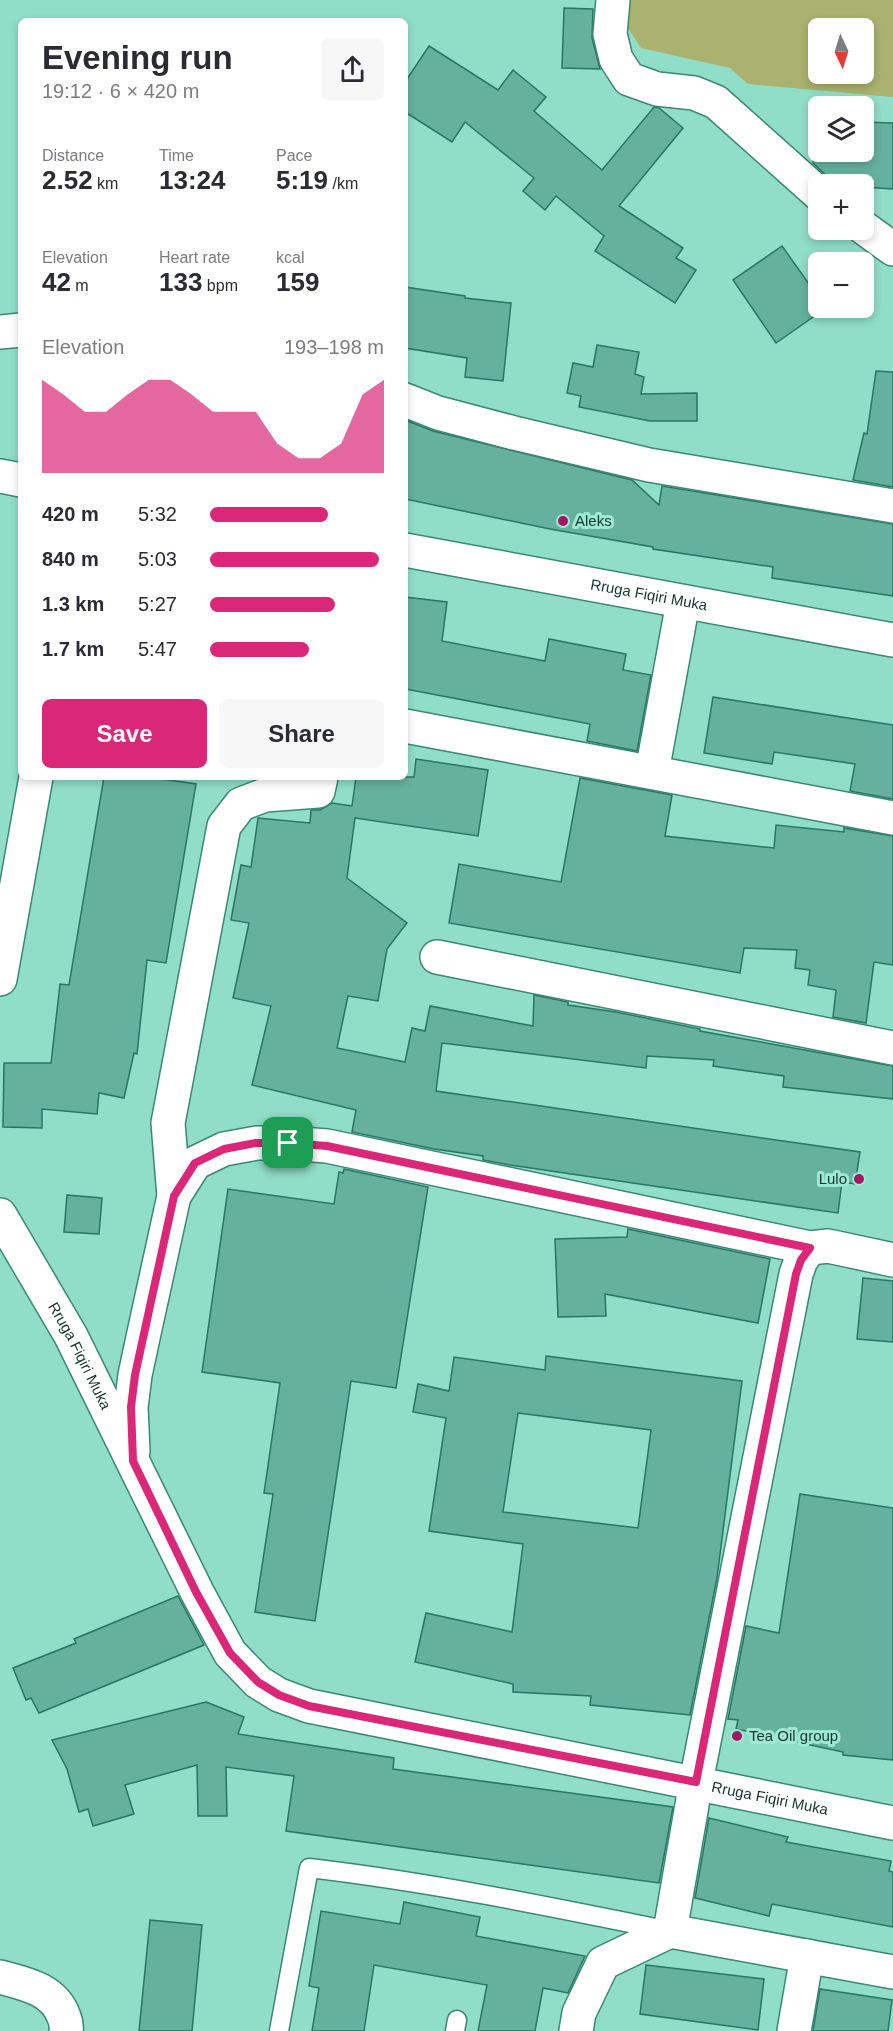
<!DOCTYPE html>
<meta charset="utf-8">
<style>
:root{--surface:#fff;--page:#f7f7f7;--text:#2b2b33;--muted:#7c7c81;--accent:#db2777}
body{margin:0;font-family:Helvetica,sans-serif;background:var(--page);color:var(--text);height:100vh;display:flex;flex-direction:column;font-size:22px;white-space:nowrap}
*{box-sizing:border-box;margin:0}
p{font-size:20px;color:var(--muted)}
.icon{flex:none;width:33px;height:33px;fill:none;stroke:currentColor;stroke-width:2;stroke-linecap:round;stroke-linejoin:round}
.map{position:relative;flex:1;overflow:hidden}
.sheet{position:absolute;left:18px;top:18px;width:390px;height:762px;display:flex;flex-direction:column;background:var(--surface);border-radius:9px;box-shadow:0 3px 9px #0003}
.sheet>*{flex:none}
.needle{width:39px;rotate:176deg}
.controls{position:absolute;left:808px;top:18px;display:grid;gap:12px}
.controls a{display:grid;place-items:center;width:66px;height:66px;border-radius:9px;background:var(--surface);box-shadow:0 3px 9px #0003;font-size:30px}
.pin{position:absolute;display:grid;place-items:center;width:51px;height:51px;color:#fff;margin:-26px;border-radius:12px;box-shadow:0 3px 9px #0006}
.round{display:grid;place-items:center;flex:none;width:63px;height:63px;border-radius:9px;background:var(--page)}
.headline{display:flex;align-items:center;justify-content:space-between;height:102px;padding:0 24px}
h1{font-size:33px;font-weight:800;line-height:45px}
.figures{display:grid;grid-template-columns:repeat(3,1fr);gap:9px;height:102px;padding:6px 24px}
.figures div{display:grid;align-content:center}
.figures b{font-size:26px;font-weight:800}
.figures small{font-size:16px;font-weight:400}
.figures p{font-size:16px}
.chart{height:168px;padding:12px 24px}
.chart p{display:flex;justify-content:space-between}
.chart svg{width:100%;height:108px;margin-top:6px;fill:var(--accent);opacity:.7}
.cta{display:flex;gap:12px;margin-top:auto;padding:12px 24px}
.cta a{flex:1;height:69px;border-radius:9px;background:var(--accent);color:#fff;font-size:24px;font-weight:800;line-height:69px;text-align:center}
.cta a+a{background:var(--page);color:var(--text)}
ul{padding:0 24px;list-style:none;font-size:20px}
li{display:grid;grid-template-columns:96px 72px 1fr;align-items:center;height:45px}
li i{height:15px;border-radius:8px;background:var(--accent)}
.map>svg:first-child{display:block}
.green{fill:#a9b26e;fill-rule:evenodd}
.building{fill:#65b19d;stroke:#277764;stroke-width:1.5;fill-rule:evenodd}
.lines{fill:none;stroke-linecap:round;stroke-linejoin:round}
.service-casing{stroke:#3b8875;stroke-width:21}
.minor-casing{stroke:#3b8875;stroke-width:36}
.service{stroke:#fff;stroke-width:18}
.minor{stroke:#fff;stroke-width:33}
.route-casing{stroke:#fff;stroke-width:12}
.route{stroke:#db2777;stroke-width:8}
.poi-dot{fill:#a11761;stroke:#9dead4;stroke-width:2}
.labels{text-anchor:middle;stroke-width:6;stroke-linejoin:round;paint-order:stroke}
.poi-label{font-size:15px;fill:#15352d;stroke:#9dead4;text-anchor:start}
.street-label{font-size:15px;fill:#15352d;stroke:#9dead4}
</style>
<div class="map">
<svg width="893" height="2031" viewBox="0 0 893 2031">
<rect width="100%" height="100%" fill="#90ddc8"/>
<!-- green -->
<path class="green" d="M622,0H893V97L748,84L730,68L641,48L626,25ZM819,28H864V74H819Z"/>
<!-- building -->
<g class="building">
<polygon points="564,8 593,9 592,38 600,69 562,68"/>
<polygon points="429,46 498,90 513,70 546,97 534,111 602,170 654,107 659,108 683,128 619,206 683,248 676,258 696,270 675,303 595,251 604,236 556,196 545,210 523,191 534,178 465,122 452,142 405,112 405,82"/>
<polygon points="815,119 819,119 819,152 864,152 864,122 893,123 893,189 864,187 864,184 835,184 813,163"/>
<polygon points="782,246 819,298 819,308 826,308 776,343 733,280"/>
<polygon points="405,287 465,296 465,298 511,303 503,381 465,377 467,358 405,348"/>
<polygon points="597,345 639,352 635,374 644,377 641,394 697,393 697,421 650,421 579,407 581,396 567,393 573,363 593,367"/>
<polygon points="876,371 893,372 893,487 853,480 864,433 867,434"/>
<polygon points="405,420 433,431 632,480 659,505 662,486 893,524 893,596 772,578 773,567 653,549 653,547 550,529 405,499"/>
<polygon points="405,597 447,602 442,641 545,661 549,639 626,654 623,670 651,675 637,751 587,741 590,724 405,689"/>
<polygon points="713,697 893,725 893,799 850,791 855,764 774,752 772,764 704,753"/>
<polygon points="416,759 488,770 478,836 355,818 347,878 407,923 387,949 378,1001 348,996 337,1048 405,1062 412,1028 425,1031 430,1006 533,1026 534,995 568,1002 568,1005 616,1012 700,1029 700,1031 893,1066 893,1099 783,1087 784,1076 713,1066 714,1060 647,1056 646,1068 442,1043 436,1091 860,1152 855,1184 842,1182 838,1213 510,1165 483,1160 483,1156 434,1149 352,1132 356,1110 252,1085 271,1006 233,998 249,923 231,920 241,865 251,867 258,818 310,823 311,810 320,810 332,803 352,806 356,777 414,777"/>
<polygon points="104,777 149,777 196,784 166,963 147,960 137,1054 134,1053 124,1098 99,1093 97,1114 42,1109 42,1128 3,1127 4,1063 51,1063 60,984 69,985"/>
<polygon points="580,778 672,795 665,836 774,848 776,825 844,832 844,828 893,836 893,965 874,962 866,1023 833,1017 836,990 808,985 810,970 795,968 797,950 744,948 740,973 449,923 459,864 561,882"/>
<polygon points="344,1169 428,1187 396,1388 351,1381 315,1621 255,1612 273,1494 264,1493 280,1383 202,1372 228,1189 334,1204 339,1172 343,1173"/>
<polygon points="67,1195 102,1198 99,1234 64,1232"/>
<polygon points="628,1229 770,1259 758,1323 605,1294 606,1316 558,1317 555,1239 627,1237"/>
<polygon points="863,1278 893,1281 893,1342 857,1339"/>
<path d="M546,1356L742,1381L717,1578L690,1715L590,1705L591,1696L513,1692V1684L415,1662L426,1613L512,1632L523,1544L429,1531L446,1418L413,1412L418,1384L449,1391L454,1357L545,1370ZM518,1413L651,1430L638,1528L503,1512Z"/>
<polygon points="800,1494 893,1508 893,1760 843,1755 843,1752 736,1729 738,1720 728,1719 746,1626 779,1633"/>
<polygon points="178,1596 204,1645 39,1713 31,1698 26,1700 13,1668 76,1643 74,1639"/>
<polygon points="206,1702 244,1717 238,1734 394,1758 393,1769 673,1807 659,1883 286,1831 294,1776 226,1767 227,1816 198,1816 197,1765 125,1785 134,1814 93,1826 88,1809 79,1812 67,1769 52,1740"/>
<polygon points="709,1818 788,1837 786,1842 891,1861 889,1871 893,1872 893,1927 772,1904 769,1916 695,1898"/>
<polygon points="404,1902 480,1917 476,1936 585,1956 568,1993 543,1988 535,2031 478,2031 487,1985 374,1965 364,2031 312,2031 319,1988 309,1986 321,1911 400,1924"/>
<polygon points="150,1920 202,1925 192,2031 139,2031"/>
<polygon points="646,1965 764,1979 758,2030 640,2014"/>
<polygon points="820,1989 892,2000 888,2031 813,2031"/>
</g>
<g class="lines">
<defs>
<g id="service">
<path d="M279,2031L309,1868C429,1882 547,1906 665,1930"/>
<polyline points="455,2031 457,2020"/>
</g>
<g id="minor">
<polyline points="613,0 610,34 616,59 629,79 657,89 694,93 716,102 819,194"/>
<polyline points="864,228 893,249"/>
<polyline points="0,332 21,330"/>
<polyline points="405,400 438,413 514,433 649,465 893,506"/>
<polyline points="0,476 21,480"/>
<path id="s1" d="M405,550L893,640"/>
<polyline points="405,726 893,818"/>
<polyline points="652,772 683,602"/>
<polyline points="437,957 893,1048"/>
<polyline points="0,979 36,777"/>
<polyline points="174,1196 168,1123 224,826 241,804 265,795 318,791 321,777"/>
<path id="s2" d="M0,1215L71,1336L197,1592L230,1653L258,1682L279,1695L309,1706L893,1823"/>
<polyline points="133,1451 131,1407 135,1375 144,1333 174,1196 195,1163 224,1149 257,1143 288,1143 327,1146 810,1248"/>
<polyline points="670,1931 696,1782 796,1274 801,1260 810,1248 828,1246 893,1260"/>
<path d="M0,1977C26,1984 54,1989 64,2017C66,2022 67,2025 66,2031"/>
<polyline points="576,2031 579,2013 603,1963 670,1931 893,1972"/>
<polyline points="794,2031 807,1956"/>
</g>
</defs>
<!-- service casing -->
<use href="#service" class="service-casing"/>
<!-- minor casing -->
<use href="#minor" class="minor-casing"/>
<!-- service -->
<use href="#service" class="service"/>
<!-- minor -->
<use href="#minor" class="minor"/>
</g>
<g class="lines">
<defs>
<polygon id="route" points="256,1143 288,1143 327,1146 810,1248 801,1260 796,1274 696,1782 309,1706 279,1695 258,1682 230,1653 196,1592 133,1461 131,1407 135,1375 174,1196 195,1163 224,1149"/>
</defs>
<!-- route casing -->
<use href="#route" class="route-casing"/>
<!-- route -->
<use href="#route" class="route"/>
</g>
<!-- markers -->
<g class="poi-dot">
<circle cx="563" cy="521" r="6"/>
<circle cx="859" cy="1179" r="6"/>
<circle cx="737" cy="1736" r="6"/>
</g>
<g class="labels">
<!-- poi labels -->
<g class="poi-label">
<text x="575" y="526">Aleks</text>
<text x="847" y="1184" text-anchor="end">Lulo</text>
<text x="749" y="1741">Tea Oil group</text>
</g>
<!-- street labels -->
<g class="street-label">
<text dy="5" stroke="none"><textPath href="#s1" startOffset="248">Rruga Fiqiri Muka</textPath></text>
<text dy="5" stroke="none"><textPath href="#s2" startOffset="162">Rruga Fiqiri Muka</textPath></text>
<text dy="5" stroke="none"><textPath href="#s2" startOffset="1062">Rruga Fiqiri Muka</textPath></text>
</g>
</g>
</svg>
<div class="controls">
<a><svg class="needle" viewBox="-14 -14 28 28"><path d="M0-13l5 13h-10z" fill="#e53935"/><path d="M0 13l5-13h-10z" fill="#7c7c81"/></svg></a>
<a><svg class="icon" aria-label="layers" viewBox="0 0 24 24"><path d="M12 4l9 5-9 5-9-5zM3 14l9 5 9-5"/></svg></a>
<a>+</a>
<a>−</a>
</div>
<div class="pin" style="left:288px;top:1143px;background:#1e9e55"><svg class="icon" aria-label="arrive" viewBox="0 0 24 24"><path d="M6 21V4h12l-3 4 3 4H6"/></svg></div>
<section class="sheet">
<div class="headline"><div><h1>Evening run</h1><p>19:12 · 6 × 420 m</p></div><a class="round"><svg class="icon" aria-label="share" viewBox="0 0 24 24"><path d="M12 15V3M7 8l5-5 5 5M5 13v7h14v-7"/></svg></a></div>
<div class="figures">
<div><p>Distance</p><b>2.52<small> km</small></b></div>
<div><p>Time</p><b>13:24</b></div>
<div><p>Pace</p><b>5:19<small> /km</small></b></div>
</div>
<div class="figures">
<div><p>Elevation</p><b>42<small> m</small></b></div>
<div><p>Heart rate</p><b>133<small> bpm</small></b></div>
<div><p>kcal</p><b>159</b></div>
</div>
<div class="chart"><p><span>Elevation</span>193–198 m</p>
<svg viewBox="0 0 160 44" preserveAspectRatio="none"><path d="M0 44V6L10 12L20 19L30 19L40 12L50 6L60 6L70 12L80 19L90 19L100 19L110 32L120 38L130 38L140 32L150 12L160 6V44z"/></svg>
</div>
<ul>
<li><b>420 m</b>5:32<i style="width:68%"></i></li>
<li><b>840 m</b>5:03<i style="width:97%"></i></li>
<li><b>1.3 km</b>5:27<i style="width:72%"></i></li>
<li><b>1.7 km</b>5:47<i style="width:57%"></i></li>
</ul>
<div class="cta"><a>Save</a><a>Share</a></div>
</section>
</div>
